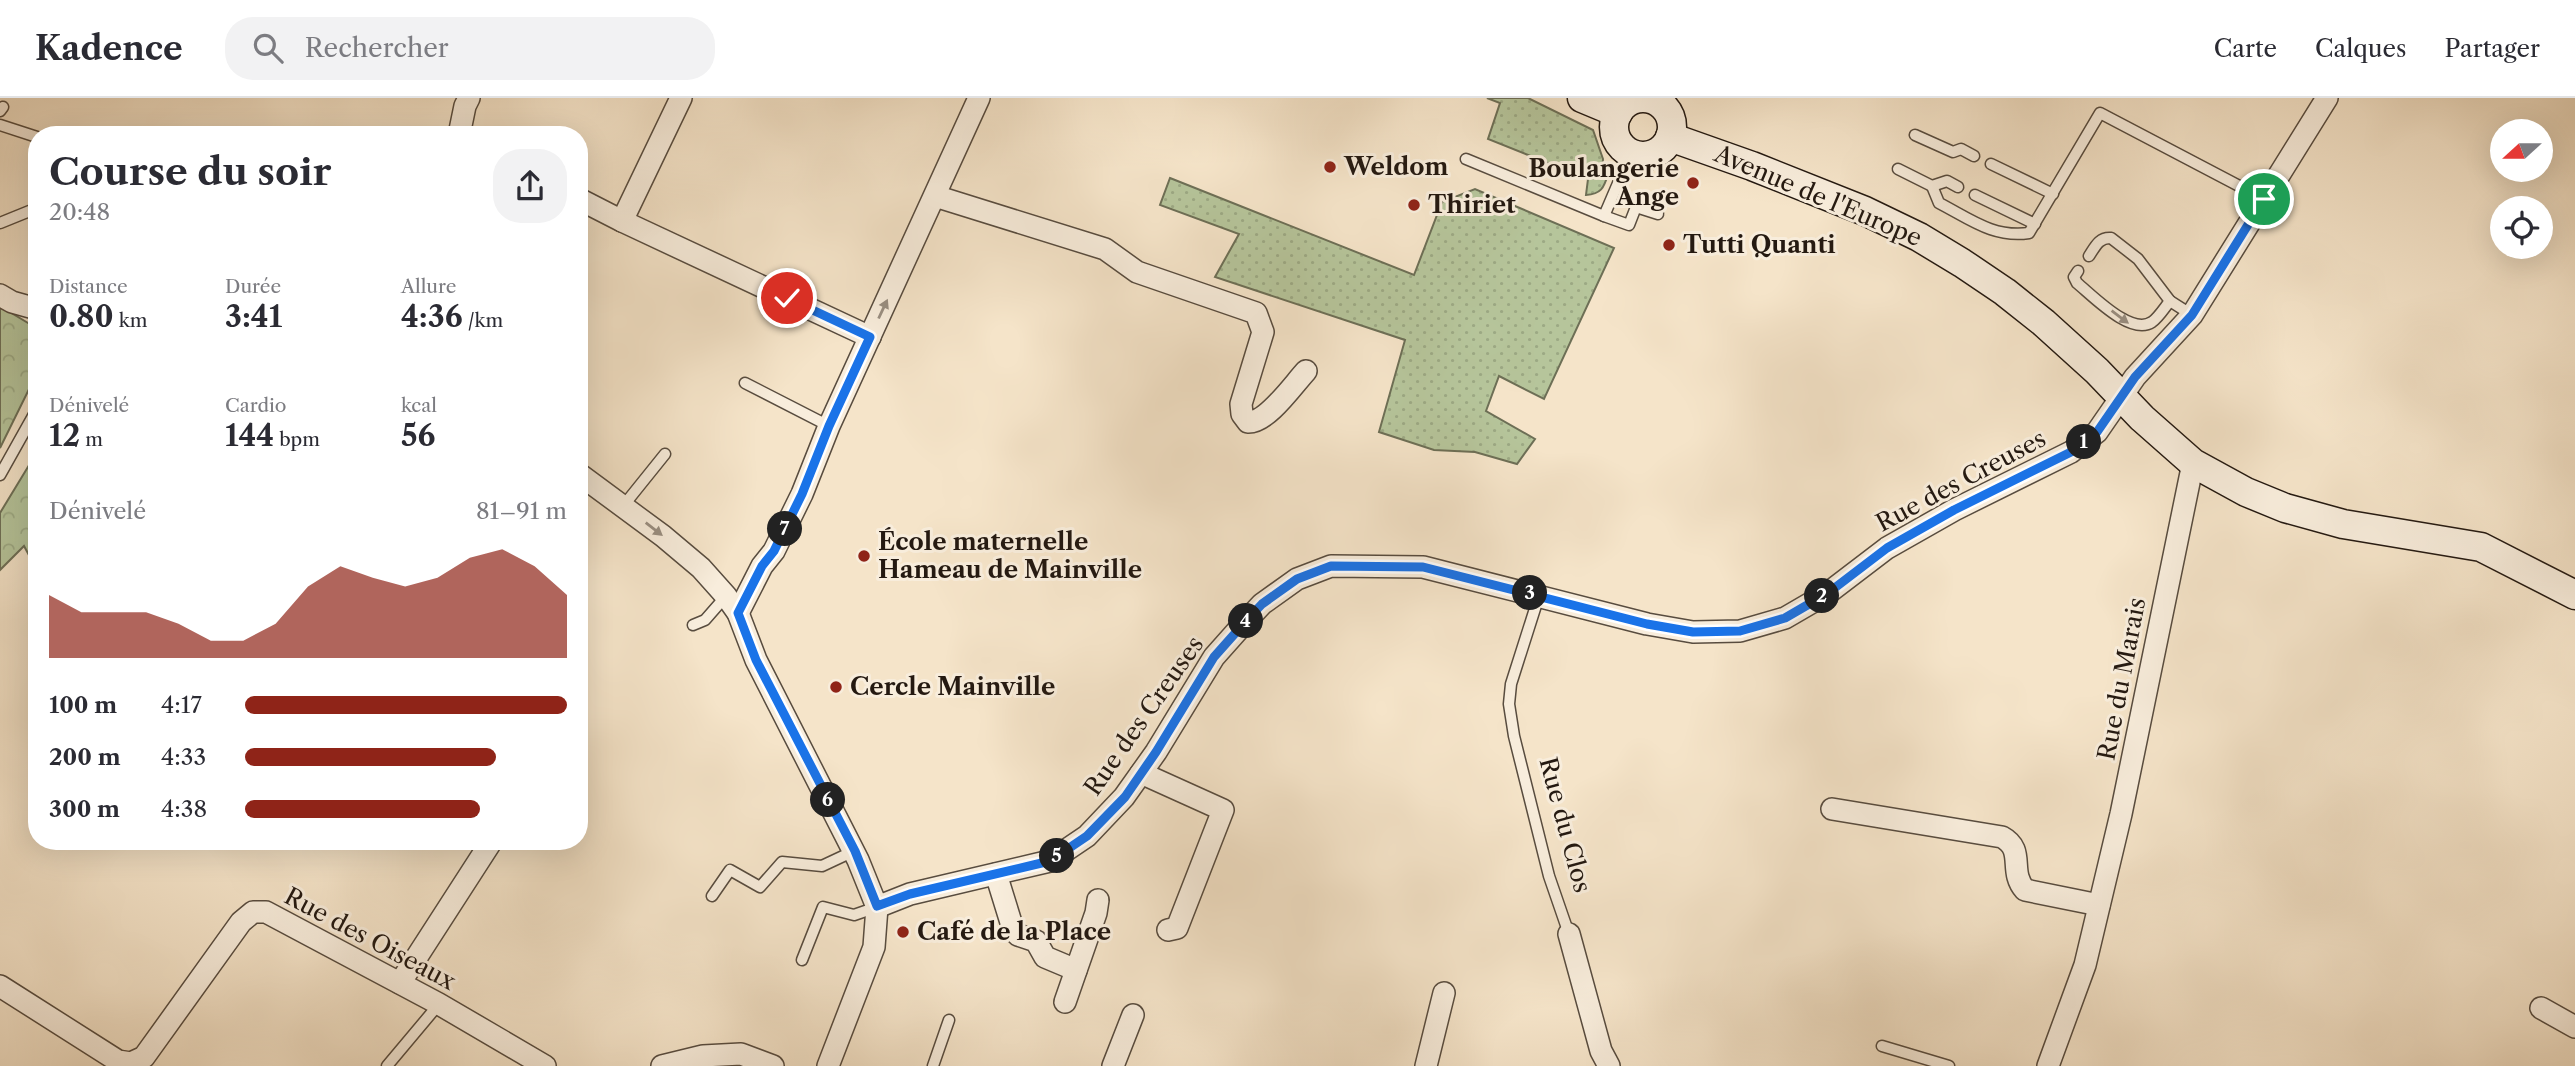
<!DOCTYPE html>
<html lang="fr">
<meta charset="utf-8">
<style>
:root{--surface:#fff;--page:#f2f2f3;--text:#2b2b33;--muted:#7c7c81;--line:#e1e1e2;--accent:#8f2418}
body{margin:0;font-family:"Libre Caslon Text",serif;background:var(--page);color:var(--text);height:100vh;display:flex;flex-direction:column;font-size:26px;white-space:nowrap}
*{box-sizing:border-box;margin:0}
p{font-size:23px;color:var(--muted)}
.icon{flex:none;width:38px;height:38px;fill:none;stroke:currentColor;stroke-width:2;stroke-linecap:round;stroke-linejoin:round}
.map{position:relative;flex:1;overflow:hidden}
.details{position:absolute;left:28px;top:28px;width:560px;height:724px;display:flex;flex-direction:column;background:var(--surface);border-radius:28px;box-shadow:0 7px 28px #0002}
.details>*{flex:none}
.needle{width:46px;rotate:249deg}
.fabs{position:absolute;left:2490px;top:21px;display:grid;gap:14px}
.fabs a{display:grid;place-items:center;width:63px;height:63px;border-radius:50%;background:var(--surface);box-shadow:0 7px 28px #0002;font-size:35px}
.pin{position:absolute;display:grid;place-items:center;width:60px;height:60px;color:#fff;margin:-30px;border:4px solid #fff;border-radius:50%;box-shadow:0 2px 7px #0007}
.km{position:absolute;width:35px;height:35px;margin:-18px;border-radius:50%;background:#222;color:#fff;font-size:19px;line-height:35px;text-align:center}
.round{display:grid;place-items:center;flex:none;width:74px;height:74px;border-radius:28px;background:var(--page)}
.headline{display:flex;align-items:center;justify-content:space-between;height:119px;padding:0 21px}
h1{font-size:38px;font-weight:800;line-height:52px}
.metrics{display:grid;grid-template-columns:repeat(3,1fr);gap:10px;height:119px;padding:7px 21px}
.metrics div{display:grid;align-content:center}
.metrics b{font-size:30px;font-weight:800}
.metrics small{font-size:19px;font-weight:400}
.metrics p{font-size:19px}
.chart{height:196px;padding:14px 21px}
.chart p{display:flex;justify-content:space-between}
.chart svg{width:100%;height:126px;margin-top:7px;fill:var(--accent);opacity:.7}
ul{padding:0 21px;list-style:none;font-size:23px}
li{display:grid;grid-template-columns:112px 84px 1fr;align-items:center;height:52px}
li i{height:18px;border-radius:9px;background:var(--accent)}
header{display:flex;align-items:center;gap:42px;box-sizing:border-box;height:98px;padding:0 35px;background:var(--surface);border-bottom:2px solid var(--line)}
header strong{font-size:33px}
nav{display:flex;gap:38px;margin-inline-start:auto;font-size:24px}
.search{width:490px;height:63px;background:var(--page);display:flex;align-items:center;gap:18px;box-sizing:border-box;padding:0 24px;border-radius:28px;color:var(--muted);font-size:26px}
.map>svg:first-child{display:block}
.grass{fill:url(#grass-dots);stroke:#6d6f56;stroke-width:2}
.forest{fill:url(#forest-crowns);stroke:#6d6f56;stroke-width:2}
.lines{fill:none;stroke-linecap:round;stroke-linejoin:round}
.service-casing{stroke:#584c3f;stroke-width:13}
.minor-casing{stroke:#584c3f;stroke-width:24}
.secondary-casing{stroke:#241911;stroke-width:31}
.service{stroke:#f8eddc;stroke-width:10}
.minor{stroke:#f8eddc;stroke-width:21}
.secondary{stroke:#f8eddc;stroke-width:28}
.oneway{fill:#998e81}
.route-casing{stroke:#fff;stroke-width:14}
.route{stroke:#1a73e8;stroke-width:9}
.poi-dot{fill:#8f2418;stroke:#f8eddc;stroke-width:2.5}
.labels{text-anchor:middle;stroke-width:6;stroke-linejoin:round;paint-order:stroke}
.poi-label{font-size:24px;font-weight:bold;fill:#241911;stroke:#f8eddc;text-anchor:start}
.street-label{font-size:24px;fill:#241911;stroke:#f8eddc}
</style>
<header>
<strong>Kadence</strong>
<div class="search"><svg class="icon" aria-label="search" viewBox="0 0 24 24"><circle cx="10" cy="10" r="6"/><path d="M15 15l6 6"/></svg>Rechercher</div>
<nav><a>Carte</a><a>Calques</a><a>Partager</a></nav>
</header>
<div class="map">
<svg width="2575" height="968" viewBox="0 0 2575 968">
<defs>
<pattern id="grass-dots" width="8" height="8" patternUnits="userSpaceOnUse" patternTransform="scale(1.75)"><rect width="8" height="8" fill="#b6c59b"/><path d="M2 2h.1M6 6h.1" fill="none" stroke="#9ca984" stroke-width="1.8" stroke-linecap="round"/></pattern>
<pattern id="forest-crowns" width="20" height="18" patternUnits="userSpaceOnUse" patternTransform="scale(1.75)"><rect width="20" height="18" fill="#b6c59b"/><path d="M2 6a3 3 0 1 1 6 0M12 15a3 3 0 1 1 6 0" fill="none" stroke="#9ca984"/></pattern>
</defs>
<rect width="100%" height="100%" fill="#f5e4c9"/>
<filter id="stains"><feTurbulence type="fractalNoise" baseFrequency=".00286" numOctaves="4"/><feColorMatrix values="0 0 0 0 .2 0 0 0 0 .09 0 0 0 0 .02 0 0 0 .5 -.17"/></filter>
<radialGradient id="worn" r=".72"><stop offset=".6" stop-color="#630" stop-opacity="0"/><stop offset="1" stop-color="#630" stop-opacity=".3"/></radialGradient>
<!-- grass -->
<g class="grass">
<path d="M1487,0H1528L1593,32L1603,61L1602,72L1608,76C1604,90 1601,96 1586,97L1588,81L1488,41L1500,5Z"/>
<polygon points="1170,80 1414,177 1442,104 1475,91 1614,150 1544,301 1499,278 1486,313 1535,341 1517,366 1475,354 1434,352 1379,334 1405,242 1215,179 1239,136 1160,107"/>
</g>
<!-- forest -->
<g class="forest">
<polygon points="0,208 33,228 36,277 0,350"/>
<polygon points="37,354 37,472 24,448 0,472 0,415"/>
</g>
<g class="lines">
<defs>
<g id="service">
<polyline points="1653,2 1654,0"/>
<polyline points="0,13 3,9"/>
<polyline points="0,27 37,39"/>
<polyline points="1915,37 1953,54 1961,51 1974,58"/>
<polyline points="1466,61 1604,118 1631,55"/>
<polyline points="1991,66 2053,96"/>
<polyline points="1898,71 1932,88 1947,83 1958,89"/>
<path d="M1932,88L1939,105C1970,121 1993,140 2029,135L2100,15L2264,101"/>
<polyline points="1975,97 2035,126"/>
<polyline points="1604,118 1629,127 1636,109 1658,116"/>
<polyline points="0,125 37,110"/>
<path d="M2078,173L2074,179L2077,185C2093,198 2131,238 2152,224C2159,219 2165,209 2170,203L2138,161L2111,140C2099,139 2095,149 2089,158"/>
<polyline points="2170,203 2192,217"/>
<polyline points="745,285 829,328"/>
<polyline points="0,377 37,311"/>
<polyline points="624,407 665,356"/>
<polyline points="1539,498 1511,586 1509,606 1514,638 1549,778 1569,836"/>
<polyline points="693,527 705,522 726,498"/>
<polyline points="712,798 730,772 760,789 782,764 822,768 854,753"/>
<polyline points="802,862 823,809 854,817 877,809"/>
<polyline points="1882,948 1949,968"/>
<polyline points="387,968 439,906"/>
<polyline points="933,968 949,922"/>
</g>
<g id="minor">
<polyline points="681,0 622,123 870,239"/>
<polyline points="459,37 465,8 469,0"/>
<path d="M935,98L1105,151L1137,174L1256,215L1263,234L1241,306L1242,316L1248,324C1267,325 1293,287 1306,273"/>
<polyline points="579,101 622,123"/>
<polyline points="0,197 12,204 37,211"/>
<polyline points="579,376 663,438 701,470 726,498 738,515 756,562 858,762 877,809 874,849 828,968"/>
<polyline points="738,515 762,468 774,453 802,396 829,328 979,0"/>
<polyline points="1141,675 1223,712 1177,830 1168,832"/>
<path d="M1832,711L2002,739C2026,752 2008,773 2025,792L2099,807"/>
<polyline points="996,776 1013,831 1018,837 1036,843 1045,859 1076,872"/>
<polyline points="877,809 910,796 1050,763 1087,738 1124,699 1156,654 1214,559 1246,523 1262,506 1297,481 1331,468 1423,469 1647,526 1693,534 1740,533 1785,520 1828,495 1887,450 1954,412 2071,354 2097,334 2135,279 2192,217 2327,0"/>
<polyline points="1569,836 1601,953 1609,968"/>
<polyline points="400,885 491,744"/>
<polyline points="0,888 118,963 131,965 144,959 241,824 253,814 266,814 439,906 545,968"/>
<polyline points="1065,904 1096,815 1098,802"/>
<polyline points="2541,910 2575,929"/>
<polyline points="662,968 703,958 741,956 773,968"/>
<polyline points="1113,968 1133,917"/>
<polyline points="1426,968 1444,895"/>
<polyline points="2048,968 2085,867 2121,716 2193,365"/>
</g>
<g id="secondary">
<polyline points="1582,0 1618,15"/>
<circle cx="1643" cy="29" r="29"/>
<polyline points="1670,39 1752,68 1865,113 1919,139 1962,165 2005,194 2044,225 2097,273 2142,320 2193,365 2246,394 2285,410 2343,426 2481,449 2575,497"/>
</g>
</defs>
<!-- service casing -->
<use href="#service" class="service-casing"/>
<!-- minor casing -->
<use href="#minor" class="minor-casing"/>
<!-- secondary casing -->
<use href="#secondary" class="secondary-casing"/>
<!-- service -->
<use href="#service" class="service"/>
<!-- minor -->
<use href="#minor" class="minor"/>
<!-- secondary -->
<use href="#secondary" class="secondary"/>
</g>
<!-- one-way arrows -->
<defs><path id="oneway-solid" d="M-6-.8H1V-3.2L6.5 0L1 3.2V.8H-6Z" transform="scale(1.75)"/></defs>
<g class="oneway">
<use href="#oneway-solid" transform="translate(883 211) rotate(-65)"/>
<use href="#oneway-solid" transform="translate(2120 219) rotate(37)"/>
<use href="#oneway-solid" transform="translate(654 431) rotate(38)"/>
</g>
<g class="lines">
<defs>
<polyline id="route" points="787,200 870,239 829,328 802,396 774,453 762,468 738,515 756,562 855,753 877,808 910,796 1050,763 1087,738 1125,699 1156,654 1214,559 1246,523 1262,506 1297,481 1331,468 1423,469 1647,526 1693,534 1740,533 1785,520 1828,495 1887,450 1954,412 2071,354 2097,334 2135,279 2192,217 2264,101"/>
</defs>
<!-- route casing -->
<use href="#route" class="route-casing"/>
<!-- route -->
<use href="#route" class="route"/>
</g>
<!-- markers -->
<g class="poi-dot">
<circle cx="1330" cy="69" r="7"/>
<circle cx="1693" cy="85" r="7"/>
<circle cx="1414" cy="107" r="7"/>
<circle cx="1669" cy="147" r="7"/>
<circle cx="864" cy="458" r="7"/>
<circle cx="836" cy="589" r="7"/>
<circle cx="903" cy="834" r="7"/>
</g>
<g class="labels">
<!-- poi labels -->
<g class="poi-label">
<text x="1344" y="77">Weldom</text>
<text x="1679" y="79" text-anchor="end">Boulangerie<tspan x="1679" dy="28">Ange</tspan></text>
<text x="1428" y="115">Thiriet</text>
<text x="1683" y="155">Tutti Quanti</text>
<text x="878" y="452">École maternelle<tspan x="878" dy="28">Hameau de Mainville</tspan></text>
<text x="850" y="597">Cercle Mainville</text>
<text x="917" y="842">Café de la Place</text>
</g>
<!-- street labels -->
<g class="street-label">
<text transform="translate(1818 98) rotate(23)" y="8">Avenue de l'Europe</text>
<text transform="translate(1961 383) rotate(-28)" y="8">Rue des Creuses</text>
<text transform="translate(2122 581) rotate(-79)" y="8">Rue du Marais</text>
<text transform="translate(1144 618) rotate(-55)" y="8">Rue des Creuses</text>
<text transform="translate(1565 727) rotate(75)" y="8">Rue du Clos</text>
<text transform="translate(370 841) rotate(28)" y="8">Rue des Oiseaux</text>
</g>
</g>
<rect width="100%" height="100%" filter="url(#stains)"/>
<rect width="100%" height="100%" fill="url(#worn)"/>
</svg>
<div class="fabs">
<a><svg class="needle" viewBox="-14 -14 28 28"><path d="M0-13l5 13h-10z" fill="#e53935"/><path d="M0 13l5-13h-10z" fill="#7c7c81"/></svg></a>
<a><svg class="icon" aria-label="locate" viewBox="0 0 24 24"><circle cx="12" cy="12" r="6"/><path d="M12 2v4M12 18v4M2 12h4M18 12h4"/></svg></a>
</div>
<div class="pin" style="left:2264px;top:101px;background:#1e9e55"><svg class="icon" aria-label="arrive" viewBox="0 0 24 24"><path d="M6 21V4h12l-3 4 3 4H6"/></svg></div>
<div class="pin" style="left:787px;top:200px;background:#d93025"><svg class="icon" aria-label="check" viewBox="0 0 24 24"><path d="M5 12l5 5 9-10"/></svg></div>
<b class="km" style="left:2084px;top:344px">1</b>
<b class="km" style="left:1822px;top:498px">2</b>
<b class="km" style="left:1530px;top:495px">3</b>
<b class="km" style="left:1246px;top:523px">4</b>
<b class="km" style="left:1057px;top:758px">5</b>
<b class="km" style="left:828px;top:702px">6</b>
<b class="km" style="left:785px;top:431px">7</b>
<section class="details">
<div class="headline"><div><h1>Course du soir</h1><p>20:48</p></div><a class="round"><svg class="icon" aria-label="share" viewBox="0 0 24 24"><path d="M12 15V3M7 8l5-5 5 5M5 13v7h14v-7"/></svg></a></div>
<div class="metrics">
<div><p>Distance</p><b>0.80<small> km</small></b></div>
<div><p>Durée</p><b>3:41</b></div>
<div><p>Allure</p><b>4:36<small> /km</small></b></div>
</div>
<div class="metrics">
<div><p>Dénivelé</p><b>12<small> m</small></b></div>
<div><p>Cardio</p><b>144<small> bpm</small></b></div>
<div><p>kcal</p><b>56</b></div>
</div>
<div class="chart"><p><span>Dénivelé</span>81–91 m</p>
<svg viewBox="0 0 160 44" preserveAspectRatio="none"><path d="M0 44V22L10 28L20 28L30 28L40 32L50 38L60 38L70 32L80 19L90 12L100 16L110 19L120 16L130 9L140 6L150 12L160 22V44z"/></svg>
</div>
<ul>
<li><b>100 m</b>4:17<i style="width:100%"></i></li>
<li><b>200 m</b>4:33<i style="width:78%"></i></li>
<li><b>300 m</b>4:38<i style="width:73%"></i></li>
</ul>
</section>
</div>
